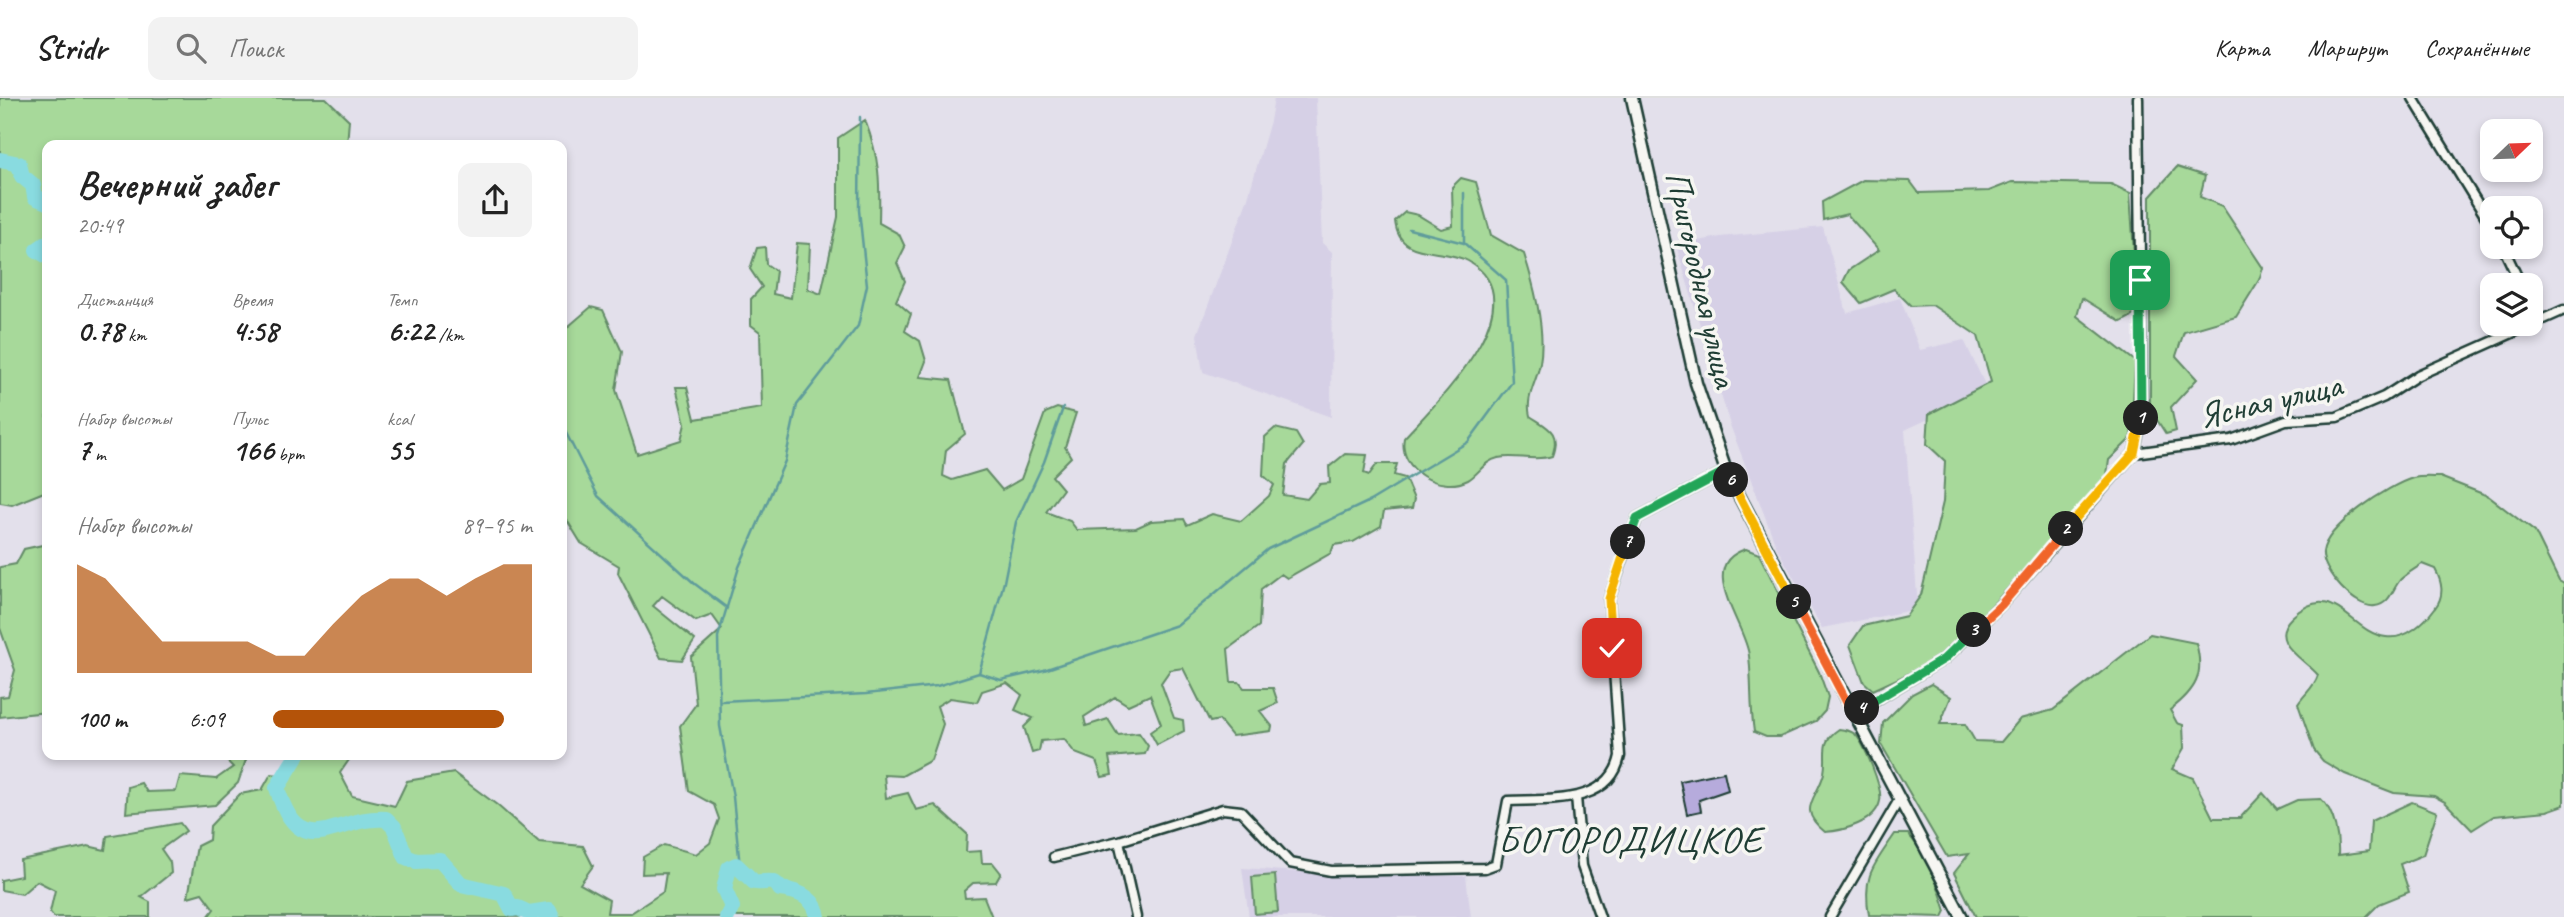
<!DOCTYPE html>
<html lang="ru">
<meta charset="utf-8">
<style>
:root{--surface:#fff;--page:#f2f2f2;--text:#222;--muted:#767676;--line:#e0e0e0;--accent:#b45309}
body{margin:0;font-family:Caveat,sans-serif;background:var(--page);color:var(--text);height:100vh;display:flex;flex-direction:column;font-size:26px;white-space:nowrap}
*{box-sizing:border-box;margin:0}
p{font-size:23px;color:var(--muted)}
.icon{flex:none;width:38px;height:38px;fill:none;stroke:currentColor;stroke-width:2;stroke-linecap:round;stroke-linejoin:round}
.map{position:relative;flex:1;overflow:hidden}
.sheet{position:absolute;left:42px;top:42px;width:525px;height:620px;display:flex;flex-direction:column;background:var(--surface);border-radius:14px;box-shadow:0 4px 10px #0003}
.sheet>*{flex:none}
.needle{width:46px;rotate:67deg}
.fabs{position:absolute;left:2480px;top:21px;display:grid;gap:14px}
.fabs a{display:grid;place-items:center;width:63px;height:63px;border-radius:14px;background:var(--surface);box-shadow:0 4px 10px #0003;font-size:35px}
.pin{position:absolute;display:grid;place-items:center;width:60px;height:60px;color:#fff;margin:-30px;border-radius:14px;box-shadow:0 4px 10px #0006}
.km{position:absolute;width:35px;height:35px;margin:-18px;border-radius:50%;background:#222;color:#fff;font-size:19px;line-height:35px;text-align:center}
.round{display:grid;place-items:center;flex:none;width:74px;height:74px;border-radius:14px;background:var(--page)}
.headline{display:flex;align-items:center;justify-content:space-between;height:119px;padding:0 35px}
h1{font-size:38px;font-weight:700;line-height:52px}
.figures{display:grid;grid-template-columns:repeat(3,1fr);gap:10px;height:119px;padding:7px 35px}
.figures div{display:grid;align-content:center}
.figures b{font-size:30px;font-weight:700}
.figures small{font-size:19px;font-weight:400}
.figures p{font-size:19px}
.chart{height:196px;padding:14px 35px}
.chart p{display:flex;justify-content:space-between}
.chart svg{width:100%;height:126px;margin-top:7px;fill:var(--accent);opacity:.7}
ul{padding:0 35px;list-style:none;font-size:23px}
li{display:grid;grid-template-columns:112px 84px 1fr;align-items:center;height:52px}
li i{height:18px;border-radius:9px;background:var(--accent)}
header{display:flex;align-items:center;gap:42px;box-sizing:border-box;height:98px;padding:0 35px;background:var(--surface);border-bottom:2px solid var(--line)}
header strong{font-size:33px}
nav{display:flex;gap:38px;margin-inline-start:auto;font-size:24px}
.search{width:490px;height:63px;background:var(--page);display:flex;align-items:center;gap:18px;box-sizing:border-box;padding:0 24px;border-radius:14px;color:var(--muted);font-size:26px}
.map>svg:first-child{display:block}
.built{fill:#d6d0e6}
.green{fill:#a7d99a;stroke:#638b67;stroke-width:2}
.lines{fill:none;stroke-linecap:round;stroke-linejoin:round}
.stream{stroke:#5f9c9b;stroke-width:2.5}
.river{stroke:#89dbe0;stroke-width:16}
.building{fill:#b6abdc;stroke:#1f3d34;stroke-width:2}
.minor-casing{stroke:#1f3d34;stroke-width:13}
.tertiary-casing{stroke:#1f3d34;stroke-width:15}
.minor{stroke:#f6f6f2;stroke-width:8}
.tertiary{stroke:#f6f6f2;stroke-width:10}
.split-1-casing{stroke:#fff;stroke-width:14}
.split-2-casing{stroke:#fff;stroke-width:14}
.split-3-casing{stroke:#fff;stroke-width:14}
.split-4-casing{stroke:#fff;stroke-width:14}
.split-5-casing{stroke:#fff;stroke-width:14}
.split-6-casing{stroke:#fff;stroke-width:14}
.split-7-casing{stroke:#fff;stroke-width:14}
.split-8-casing{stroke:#fff;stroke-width:14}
.split-1{stroke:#22a559;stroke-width:9}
.split-2{stroke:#f5b400;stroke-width:9}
.split-3{stroke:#f0652b;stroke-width:9}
.split-4{stroke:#22a559;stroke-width:9}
.split-5{stroke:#f0652b;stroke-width:9}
.split-6{stroke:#f5b400;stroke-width:9}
.split-7{stroke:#22a559;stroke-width:9}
.split-8{stroke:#f5b400;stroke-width:9}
.labels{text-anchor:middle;stroke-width:7;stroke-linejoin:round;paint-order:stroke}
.street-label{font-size:35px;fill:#1f3d34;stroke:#f6f6f2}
.quarter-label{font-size:38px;letter-spacing:2px;fill:#1f3d34;stroke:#f6f6f2}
</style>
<header>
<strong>Stridr</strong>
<div class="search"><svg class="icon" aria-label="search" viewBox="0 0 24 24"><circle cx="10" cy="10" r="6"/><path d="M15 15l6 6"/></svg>Поиск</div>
<nav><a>Карта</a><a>Маршрут</a><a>Сохранённые</a></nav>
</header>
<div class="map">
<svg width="2564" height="819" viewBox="0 0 2564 819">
<rect width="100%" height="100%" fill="#e3e0eb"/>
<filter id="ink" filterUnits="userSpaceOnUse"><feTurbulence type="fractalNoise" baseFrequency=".0143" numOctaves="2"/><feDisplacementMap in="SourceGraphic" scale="14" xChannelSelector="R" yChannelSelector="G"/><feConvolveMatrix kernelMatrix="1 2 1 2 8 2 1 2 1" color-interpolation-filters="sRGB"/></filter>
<g filter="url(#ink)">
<!-- built -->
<g class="built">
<polygon points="1274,0 1316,0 1322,145 1332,154 1331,319 1203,274 1197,237 1247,103 1270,23"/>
<polygon points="1823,129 1847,215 1900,200 1920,252 1964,242 1988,293 1905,332 1918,511 1822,530 1777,450 1730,327 1676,147 1720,139"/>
<polygon points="1242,770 1329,776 1466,778 1471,819 1249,819"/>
</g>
<!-- green -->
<g class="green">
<polygon points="0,0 326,0 349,22 347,47 47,47 47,397 44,394 12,407 0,405"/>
<path d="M865,22C880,61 880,83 879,125L899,136L905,149L897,165L905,183L896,203L911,216L905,233L920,243L926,263L920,279L951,282L965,336L946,352L943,378L952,382L985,372L1002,392L1021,381L1045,315L1057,310L1076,315L1065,349L1071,359L1052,378L1063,391L1046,414L1070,423L1077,432L1136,430L1151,423L1184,421L1187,427L1212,416L1241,423L1269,398L1274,387L1263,377L1265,339L1275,330L1296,335L1303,347L1287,366L1283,397L1307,401L1320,386L1330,385L1329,369L1345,356L1367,357L1364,375L1369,377L1377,366H1397L1394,377L1405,380L1414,401L1412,410L1384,413L1381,428L1353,444L1334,447L1331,455L1287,480L1281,476L1261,491L1259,528L1228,551L1231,584H1239L1244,590H1273L1278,605L1260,613L1272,628L1271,633L1232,638L1219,622L1210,624L1183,570L1170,572L1161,585L1174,620L1183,622L1184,633L1157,647L1150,634L1161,626L1150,597L1128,607L1115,599L1084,619L1086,628L1108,621L1118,637L1139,635L1148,648L1145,656L1109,659L1112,677L1102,679L1096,663L1075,655L1064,641L1041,643L1039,653L1032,655L1024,629L1033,620L1015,612L1022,597L1007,585L982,593L977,604L950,600L937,608L943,626L931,662L902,678L884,677L886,700L908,695L916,712L935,707L967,736L966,754L981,753L982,765H993L1001,775L996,784L973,785L964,793L965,800L984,799L992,819H208L214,811L202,795L188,799L197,748L209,742L210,728L240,696L262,692L271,676L291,678L295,656H353L340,675L352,698L395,708L407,683L454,675L497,707L539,744L583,748L593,768L580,786L609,802L607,815H631L663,794L666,775L642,776L643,759L664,747L696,756L710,745L719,721L714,707L689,693L680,628L696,606L691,559L722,531L712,517L696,523L662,498L653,508L695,542L682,562L661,560L618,475L619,468L581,445L562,414V234L591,209L603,212L622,254L616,292L637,356L681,342L685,326L676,289H687L695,321L762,310L760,234L751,227V201L762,189L750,171L757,150L765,149L766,166L776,173L773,196L791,200L797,145L810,146L808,191L821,196L838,119V40Z"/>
<polygon points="2177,69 2205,78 2200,99 2222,108 2263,170 2259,182 2236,219 2184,234 2176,258 2197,281 2171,309 2176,333 2166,336 2150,311 2150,99"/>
<path d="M1461,80L1476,84L1491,137L1524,156C1534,187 1546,232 1540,265C1537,284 1525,298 1530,318C1548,330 1561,333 1552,358C1534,364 1516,356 1498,360C1484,363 1479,376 1468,382C1440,396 1398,372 1404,340C1436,305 1541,204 1468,163C1441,148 1399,164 1395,123L1405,114L1418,117L1441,131L1453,128L1452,89Z"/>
<polygon points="1863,82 1910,83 1919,95 1989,93 2012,84 2111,86 2130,95 2138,215 2121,224 2082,200 2077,218 2135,263 2131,340 2109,362 2106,384 1996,503 1938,562 1873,592 1864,584 1850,547 1863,528 1906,518 1921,497 1943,404 1945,363 1927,346 1929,316 1991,284 1978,238 1932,207 1911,208 1894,191 1861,205 1843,184 1849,172 1879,152 1847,116 1823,122 1822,104"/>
<path d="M2440,379L2488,398L2535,434L2559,483L2564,486V707L2547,713L2494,718L2472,732L2445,704L2434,698L2394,695L2345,676L2323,663L2314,652L2298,606C2305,595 2314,590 2318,577C2305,561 2266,544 2292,519C2334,479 2350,535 2386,539C2406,542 2424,525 2435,510C2445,497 2442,484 2435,471L2422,466C2415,471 2406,476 2400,482C2392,492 2390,506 2375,508C2356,511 2321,473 2323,454C2326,428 2389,387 2413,380C2421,378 2431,379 2440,379Z"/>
<polygon points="47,446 47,614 0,619 0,599 8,598 15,572 0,530 0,469 16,466 24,451"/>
<path d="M1746,451L1759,456L1819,574L1828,599L1825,613L1816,623L1780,639H1766L1754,634C1750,608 1752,584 1749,558C1747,528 1693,467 1746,451Z"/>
<path d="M2150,536L2196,545C2205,577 2196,592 2170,612L2177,625L2183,627L2184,650L2172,671L2193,680L2213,720H2240L2263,695L2277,711L2297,702L2321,701C2335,713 2339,741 2338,757L2369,753L2371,723L2412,704L2437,714L2423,757L2400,766L2409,794L2379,806L2366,819H1976L1954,775L1969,756L1947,759L1881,646L1883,625L1912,596L1931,586L1951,599L1940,626H1965L1975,643L2001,644L2020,621L2053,612Z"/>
<path d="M1839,631C1845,632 1850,632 1855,636C1864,645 1883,690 1880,703C1876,724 1843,733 1825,734C1795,710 1818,701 1824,675C1828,655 1818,645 1839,631Z"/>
<polygon points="220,656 248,656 238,685 215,707 126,715 128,689 141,685 147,694 176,693 180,678 216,681 233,669"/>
<polygon points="180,725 186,733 161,751 170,764 171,775 141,799 150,804 150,819 54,819 50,814 55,792 37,783 22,796 1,792 1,782 21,778 20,762 88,748 105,752 107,738"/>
<path d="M1895,736H1908C1927,757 1938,786 1946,813L1943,819L1869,817C1862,777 1874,767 1895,736Z"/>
<polygon points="1275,777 1278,814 1255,816 1252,779"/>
</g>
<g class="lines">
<!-- stream -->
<g class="stream">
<polyline points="1464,144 1464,95"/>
<polyline points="562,327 598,398 695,486 727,510"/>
<polyline points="979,575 1001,582 1044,572 1177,527 1268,451 1370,403 1468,344 1512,284 1506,182 1464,145 1409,131"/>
<polyline points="721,603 866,596 937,588 979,575 1004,484 1016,424 1044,364 1063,310"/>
<polyline points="740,769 733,699 720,628 718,539 739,469 785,363 797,307 858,228 867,187 859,112 860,19"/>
</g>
<!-- river -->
<g class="river">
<polyline points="0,62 19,66 22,78 33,87 35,99 47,104"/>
<polyline points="47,145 37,152 47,158"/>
<path d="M298,656L277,690C301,770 338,716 386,721L394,729L406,759L416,763L440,762L461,786L504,796L512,811L518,810L529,815L549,812L552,819"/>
<path d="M727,819L732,809L724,791L729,770L736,767L754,784C765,786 774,779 780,791C798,793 815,799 818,819"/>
</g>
</g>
<!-- building -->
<polygon class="building" points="1724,674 1728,692 1699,702 1701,713 1687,716 1680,683"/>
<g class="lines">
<defs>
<g id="minor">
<polyline points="2413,0 2492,129"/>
<polyline points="2503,149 2521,187"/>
<polyline points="2134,355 2231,342 2286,322 2337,319 2384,299 2418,277 2564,212"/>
<polyline points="1853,616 1944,561 2001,507 2134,355 2142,319 2138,0"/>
<polyline points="1576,699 1582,768 1600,819"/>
<polyline points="1119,743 1136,819"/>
<path d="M1054,759L1119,743L1223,711L1241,713L1290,765L1331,773L1485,770L1496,766L1508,703C1548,701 1610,708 1620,658L1609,501L1637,420L1726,373"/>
<polyline points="1830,819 1899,702"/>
</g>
<polyline id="tertiary" points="1632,0 1696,285 1726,373 1962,819"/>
</defs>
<!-- minor casing -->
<use href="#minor" class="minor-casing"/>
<!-- tertiary casing -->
<use href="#tertiary" class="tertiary-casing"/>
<!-- minor -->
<use href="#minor" class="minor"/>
<!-- tertiary -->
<use href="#tertiary" class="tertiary"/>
</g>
</g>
<g class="lines" filter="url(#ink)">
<defs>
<polyline id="split-1" points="2140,182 2141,320"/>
<polyline id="split-2" points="2066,431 2134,355 2141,320"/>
<polyline id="split-3" points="1974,532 2001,507 2066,431"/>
<polyline id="split-4" points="1862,610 1944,561 1974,532"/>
<polyline id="split-5" points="1794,504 1853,616 1862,610"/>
<polyline id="split-6" points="1731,382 1794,504"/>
<polyline id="split-7" points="1628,444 1637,420 1726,373 1731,382"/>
<polyline id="split-8" points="1612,550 1609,501 1628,444"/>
</defs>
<!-- split-1 casing -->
<use href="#split-1" class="split-1-casing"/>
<!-- split-2 casing -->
<use href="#split-2" class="split-2-casing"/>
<!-- split-3 casing -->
<use href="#split-3" class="split-3-casing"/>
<!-- split-4 casing -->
<use href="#split-4" class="split-4-casing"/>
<!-- split-5 casing -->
<use href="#split-5" class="split-5-casing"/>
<!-- split-6 casing -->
<use href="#split-6" class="split-6-casing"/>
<!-- split-7 casing -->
<use href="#split-7" class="split-7-casing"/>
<!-- split-8 casing -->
<use href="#split-8" class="split-8-casing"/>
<!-- split-1 -->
<use href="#split-1" class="split-1"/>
<!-- split-2 -->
<use href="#split-2" class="split-2"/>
<!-- split-3 -->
<use href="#split-3" class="split-3"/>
<!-- split-4 -->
<use href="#split-4" class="split-4"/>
<!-- split-5 -->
<use href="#split-5" class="split-5"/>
<!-- split-6 -->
<use href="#split-6" class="split-6"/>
<!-- split-7 -->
<use href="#split-7" class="split-7"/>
<!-- split-8 -->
<use href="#split-8" class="split-8"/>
</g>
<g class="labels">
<!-- street labels -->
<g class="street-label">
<text transform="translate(1702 181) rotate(77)" y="12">Пригородная улица</text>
<text transform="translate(2270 302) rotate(-13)" y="12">Ясная улица</text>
</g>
<!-- quarter labels -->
<g class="quarter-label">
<text x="1631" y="754">БОГОРОДИЦКОЕ</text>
</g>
</g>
</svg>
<div class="fabs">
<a><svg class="needle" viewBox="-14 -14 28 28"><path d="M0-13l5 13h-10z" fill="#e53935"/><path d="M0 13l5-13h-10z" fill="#767676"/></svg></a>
<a><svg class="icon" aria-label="locate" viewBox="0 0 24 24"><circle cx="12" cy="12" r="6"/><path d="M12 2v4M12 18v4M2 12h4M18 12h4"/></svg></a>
<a><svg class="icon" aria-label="layers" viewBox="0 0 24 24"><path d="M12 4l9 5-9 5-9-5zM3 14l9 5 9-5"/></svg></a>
</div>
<div class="pin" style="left:2140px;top:182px;background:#1e9e55"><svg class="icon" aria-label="arrive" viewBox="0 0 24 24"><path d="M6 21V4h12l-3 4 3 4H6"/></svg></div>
<div class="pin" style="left:1612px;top:550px;background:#d93025"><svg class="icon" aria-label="check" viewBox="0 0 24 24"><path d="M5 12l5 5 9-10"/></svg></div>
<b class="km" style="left:2141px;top:320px">1</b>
<b class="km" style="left:2066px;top:431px">2</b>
<b class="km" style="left:1974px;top:532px">3</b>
<b class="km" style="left:1862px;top:610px">4</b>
<b class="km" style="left:1794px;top:504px">5</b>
<b class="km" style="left:1731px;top:382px">6</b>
<b class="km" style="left:1628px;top:444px">7</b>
<section class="sheet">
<div class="headline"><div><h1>Вечерний забег</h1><p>20:49</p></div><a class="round"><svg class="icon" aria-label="share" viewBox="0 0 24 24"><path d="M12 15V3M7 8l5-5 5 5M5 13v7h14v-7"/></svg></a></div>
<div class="figures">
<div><p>Дистанция</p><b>0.78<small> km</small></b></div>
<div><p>Время</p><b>4:58</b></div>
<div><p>Темп</p><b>6:22<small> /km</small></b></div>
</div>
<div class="figures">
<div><p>Набор высоты</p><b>7<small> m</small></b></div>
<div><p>Пульс</p><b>166<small> bpm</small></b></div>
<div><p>kcal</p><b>55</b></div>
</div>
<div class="chart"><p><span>Набор высоты</span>89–95 m</p>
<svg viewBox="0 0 160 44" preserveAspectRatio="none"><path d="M0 44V6L10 11L20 22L30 33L40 33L50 33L60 33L70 38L80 38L90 27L100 17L110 11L120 11L130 17L140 11L150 6L160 6V44z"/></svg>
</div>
<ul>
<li><b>100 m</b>6:09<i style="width:89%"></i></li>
</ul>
</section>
</div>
